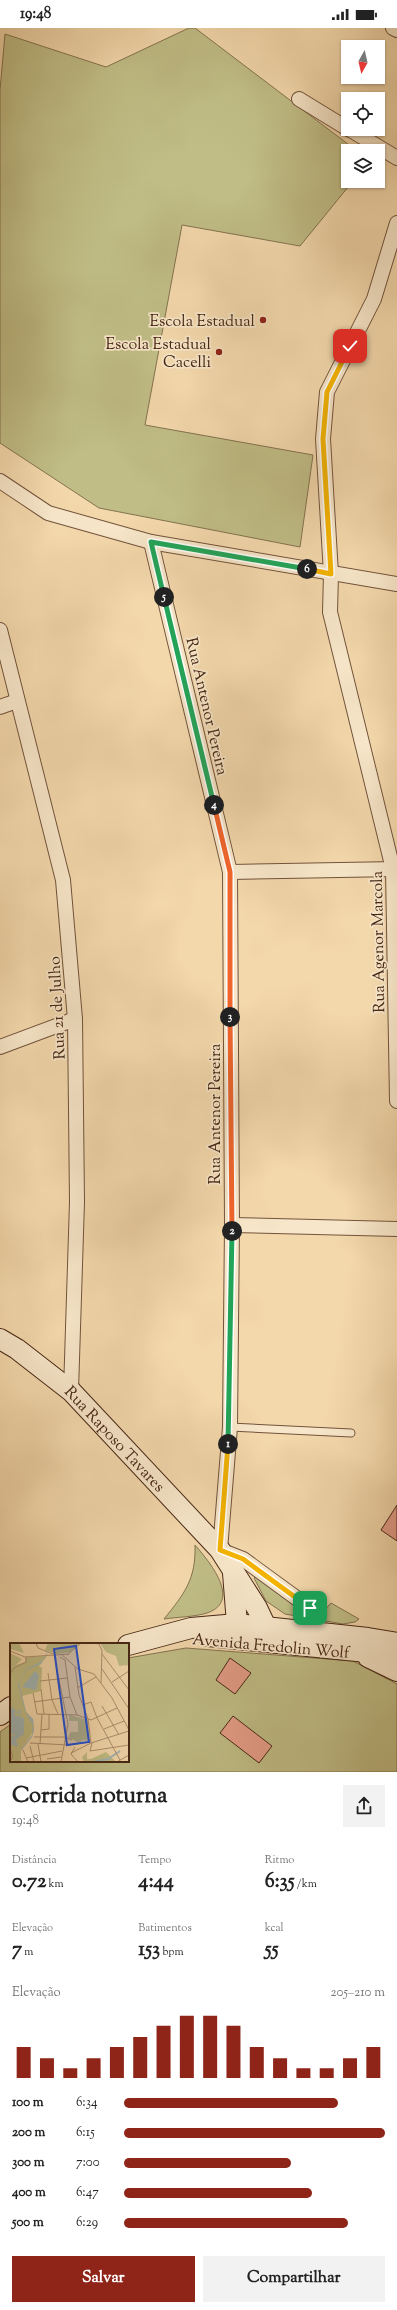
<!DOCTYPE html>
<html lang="pt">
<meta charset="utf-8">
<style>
:root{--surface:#fff;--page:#f2f2f2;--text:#222;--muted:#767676;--accent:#8f2418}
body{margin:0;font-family:"Sorts Mill Goudy",serif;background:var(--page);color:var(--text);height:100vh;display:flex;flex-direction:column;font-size:15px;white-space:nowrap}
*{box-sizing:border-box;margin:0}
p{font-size:13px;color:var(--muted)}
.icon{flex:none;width:22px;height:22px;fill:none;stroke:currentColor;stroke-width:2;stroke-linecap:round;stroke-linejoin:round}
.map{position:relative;height:1744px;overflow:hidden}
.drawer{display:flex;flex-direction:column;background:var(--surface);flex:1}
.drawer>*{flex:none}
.needle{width:26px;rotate:188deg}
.fabs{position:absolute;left:341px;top:12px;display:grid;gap:8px}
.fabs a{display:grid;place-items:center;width:44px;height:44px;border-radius:0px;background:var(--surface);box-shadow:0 1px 3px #0004;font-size:20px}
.pin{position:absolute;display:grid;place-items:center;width:34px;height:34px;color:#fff;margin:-17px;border-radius:8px;box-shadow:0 2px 6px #0006}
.km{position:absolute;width:20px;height:20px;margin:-10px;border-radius:50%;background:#222;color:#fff;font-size:11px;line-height:20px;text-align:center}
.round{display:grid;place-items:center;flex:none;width:42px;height:42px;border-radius:0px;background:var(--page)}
.overview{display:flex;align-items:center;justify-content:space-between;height:68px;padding:0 12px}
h1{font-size:22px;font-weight:700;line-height:30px}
.stats{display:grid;grid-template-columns:repeat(3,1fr);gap:6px;height:68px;padding:4px 12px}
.stats div{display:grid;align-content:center}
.stats b{font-size:20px;font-weight:700}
.stats small{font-size:11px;font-weight:400}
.stats p{font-size:11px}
.chart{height:112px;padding:8px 12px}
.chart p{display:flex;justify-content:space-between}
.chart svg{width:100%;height:72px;margin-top:4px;stroke:var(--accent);stroke-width:6}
.button{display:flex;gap:8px;margin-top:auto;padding:8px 12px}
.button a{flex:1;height:46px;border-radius:0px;background:var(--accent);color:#fff;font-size:16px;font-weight:700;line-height:46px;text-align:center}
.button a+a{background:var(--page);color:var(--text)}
ul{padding:0 12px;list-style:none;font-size:13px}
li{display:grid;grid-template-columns:64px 48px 1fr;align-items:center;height:30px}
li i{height:10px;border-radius:5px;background:var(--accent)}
.status{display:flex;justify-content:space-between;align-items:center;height:28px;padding:0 20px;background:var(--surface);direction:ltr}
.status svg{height:11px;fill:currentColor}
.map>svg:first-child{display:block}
.green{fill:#c0bd86;stroke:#84724e}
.building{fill:#e69e8a;stroke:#472715}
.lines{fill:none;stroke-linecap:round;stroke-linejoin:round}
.lane-casing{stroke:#72533b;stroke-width:9}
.street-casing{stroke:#72533b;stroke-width:16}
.secondary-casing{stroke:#472715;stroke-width:22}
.lane{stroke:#f7e6c9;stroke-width:7}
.street{stroke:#f7e6c9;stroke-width:14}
.secondary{stroke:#f7e6c9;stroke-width:20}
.split-1-casing{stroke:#fff;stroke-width:8}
.split-2-casing{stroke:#fff;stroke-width:8}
.split-3-casing{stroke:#fff;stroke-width:8}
.split-4-casing{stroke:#fff;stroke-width:8}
.split-5-casing{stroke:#fff;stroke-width:8}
.split-6-casing{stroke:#fff;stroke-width:8}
.split-7-casing{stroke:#fff;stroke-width:8}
.split-1{stroke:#f5b400;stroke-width:5}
.split-2{stroke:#22a559;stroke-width:5}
.split-3{stroke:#f0652b;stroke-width:5}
.split-4{stroke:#f0652b;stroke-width:5}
.split-5{stroke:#22a559;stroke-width:5}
.split-6{stroke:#22a559;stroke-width:5}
.split-7{stroke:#f5b400;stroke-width:5}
.poi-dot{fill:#8f2418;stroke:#f7e6c9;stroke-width:1.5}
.labels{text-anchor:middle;stroke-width:3.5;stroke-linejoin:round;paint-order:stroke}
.poi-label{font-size:16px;fill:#472715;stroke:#f7e6c9;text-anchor:end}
.street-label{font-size:16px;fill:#472715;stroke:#f7e6c9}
.inset-river{fill:none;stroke:#a1b6b6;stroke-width:2}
.inset-road{fill:none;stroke:#ae9170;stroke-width:1}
.view{fill:#1d4ed8;fill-opacity:0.15;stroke:#1d4ed8;stroke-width:2}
.inset-edge{fill:none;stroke:#472715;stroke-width:2}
</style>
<div class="status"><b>19:48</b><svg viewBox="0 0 49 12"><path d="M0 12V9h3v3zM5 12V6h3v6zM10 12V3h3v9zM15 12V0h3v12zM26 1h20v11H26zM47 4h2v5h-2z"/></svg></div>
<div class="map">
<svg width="397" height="1744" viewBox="0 0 397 1744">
<rect width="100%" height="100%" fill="#f3d8ac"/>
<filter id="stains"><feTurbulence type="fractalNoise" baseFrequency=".005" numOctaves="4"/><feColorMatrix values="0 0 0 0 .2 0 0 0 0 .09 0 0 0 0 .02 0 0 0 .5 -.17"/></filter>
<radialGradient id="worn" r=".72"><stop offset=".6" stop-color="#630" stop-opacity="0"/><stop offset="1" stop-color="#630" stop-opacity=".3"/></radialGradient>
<!-- green -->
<g class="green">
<polygon points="189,0 195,0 357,123 348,123 348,153 353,153 300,218 182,197 145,397 313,427 300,519 99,480 0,415 0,62 5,6 106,39"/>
<path d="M195,1517C208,1532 243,1573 207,1585C194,1589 178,1589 164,1591C185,1565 196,1551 195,1517Z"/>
<polygon points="256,1548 286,1569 307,1586 319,1588 331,1575 359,1591 355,1594 343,1596 285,1586 266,1573 254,1550"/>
<polygon points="186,1620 353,1633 397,1656 397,1744 0,1744 0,1704 11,1696 11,1733 128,1733 128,1630"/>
</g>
<!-- building -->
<g class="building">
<polygon points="397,1477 397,1513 381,1502"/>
<polygon points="230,1630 251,1645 235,1666 216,1652"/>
<polygon points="233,1688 272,1718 259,1735 220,1705"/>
</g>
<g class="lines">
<defs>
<polyline id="lane" points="230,1399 351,1405"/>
<g id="street">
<polyline points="393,0 397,2"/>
<polyline points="299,71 348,101"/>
<polyline points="349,101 397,130"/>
<polyline points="397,195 374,271 327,364 323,411 331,546 330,584 393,841 397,1073"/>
<polyline points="0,453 48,485 151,514 397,556"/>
<polyline points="151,514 230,844 232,1197 230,1399 220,1522 243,1531 310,1580"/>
<polyline points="0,602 63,852 75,991 77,1174 71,1363"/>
<polyline points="0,679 17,673"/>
<polyline points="230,844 397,841"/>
<polyline points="0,1019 75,991"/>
<polyline points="232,1197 397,1201"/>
</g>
<g id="secondary">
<path id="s1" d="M0,1311L17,1321L71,1363L220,1522L257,1580L266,1599L265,1613"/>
<polyline points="233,1545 237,1596 243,1607"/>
<polyline points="208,1608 397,1627"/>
<polyline points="128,1617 191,1600 237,1596 368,1610 397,1615"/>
<polyline points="368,1629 397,1643"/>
<polyline points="0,1687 11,1679"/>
</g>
</defs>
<!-- lane casing -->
<use href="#lane" class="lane-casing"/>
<!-- street casing -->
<use href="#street" class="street-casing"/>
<!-- secondary casing -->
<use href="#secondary" class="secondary-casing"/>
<!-- lane -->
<use href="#lane" class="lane"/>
<!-- street -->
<use href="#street" class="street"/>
<!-- secondary -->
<use href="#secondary" class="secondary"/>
</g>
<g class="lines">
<defs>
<polyline id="split-1" points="228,1416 220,1522 243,1531 310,1580"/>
<polyline id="split-2" points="228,1416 232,1203"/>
<polyline id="split-3" points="230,989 232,1203"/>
<polyline id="split-4" points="214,777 230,844 230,989"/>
<polyline id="split-5" points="164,569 214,777"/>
<polyline id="split-6" points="164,569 151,514 307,541"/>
<polyline id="split-7" points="307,541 331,546 323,411 327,364 350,318"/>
</defs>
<!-- split-1 casing -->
<use href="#split-1" class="split-1-casing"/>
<!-- split-2 casing -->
<use href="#split-2" class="split-2-casing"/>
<!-- split-3 casing -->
<use href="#split-3" class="split-3-casing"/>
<!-- split-4 casing -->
<use href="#split-4" class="split-4-casing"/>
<!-- split-5 casing -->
<use href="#split-5" class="split-5-casing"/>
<!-- split-6 casing -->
<use href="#split-6" class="split-6-casing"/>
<!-- split-7 casing -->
<use href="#split-7" class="split-7-casing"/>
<!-- split-1 -->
<use href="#split-1" class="split-1"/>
<!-- split-2 -->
<use href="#split-2" class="split-2"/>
<!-- split-3 -->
<use href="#split-3" class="split-3"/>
<!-- split-4 -->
<use href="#split-4" class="split-4"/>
<!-- split-5 -->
<use href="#split-5" class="split-5"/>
<!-- split-6 -->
<use href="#split-6" class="split-6"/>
<!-- split-7 -->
<use href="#split-7" class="split-7"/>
</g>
<!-- markers -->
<g class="poi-dot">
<circle cx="263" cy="292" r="4"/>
<circle cx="219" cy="324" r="4"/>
</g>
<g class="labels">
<!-- poi labels -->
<g class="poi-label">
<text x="255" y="298">Escola Estadual</text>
<text x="211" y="321">Escola Estadual<tspan x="211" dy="18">Cacelli</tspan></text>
</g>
<!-- street labels -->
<g class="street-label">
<text transform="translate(208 678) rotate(77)" y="6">Rua Antenor Pereira</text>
<text transform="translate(377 914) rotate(-91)" y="6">Rua Agenor Marcola</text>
<text transform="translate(56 980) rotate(-93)" y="6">Rua 21 de Julho</text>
<text transform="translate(214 1086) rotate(-90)" y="6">Rua Antenor Pereira</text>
<text dy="6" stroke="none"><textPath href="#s1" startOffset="153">Rua Raposo Tavares</textPath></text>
<text transform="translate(271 1617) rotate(5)" y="6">Avenida Fredolin Wolf</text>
</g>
</g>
<!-- overview -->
<g transform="translate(10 1615)">
<rect width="119" height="119" fill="#f3d8ac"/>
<path d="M0,0H9L14,10L0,6ZM38,0H70L61,9L47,11L35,7ZM90,0H119V22L109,23L106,13L96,9ZM0,10L12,16L6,22L15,19V14L37,13L29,23L32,25L31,48L12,53L16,69L23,77L24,87L11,108V119L0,117ZM59,72L78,77L79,98L73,97L69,100L58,94L61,89H68V78H59ZM77,109V116H81L96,109L106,119H74L72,114Z" fill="#c0bd86"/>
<path d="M43,0L31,21L16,27L9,40L16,69L23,76L24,87L22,94L11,108L10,119L11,107L22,92L23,83L15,68L8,41L16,26L31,19ZM25,28L29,32L26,47L12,44ZM0,63L10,71L9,68L11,66V72L4,69L5,72L14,75V91L6,97L8,102L7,104L0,101V95L6,91L0,92Z" fill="#a1b6b6"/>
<path class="inset-river" d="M83,119L98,116L110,108"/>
<path class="inset-road" d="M26,0L28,5L43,11M88,0L92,7L91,40M0,8L15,14L59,11M92,11L119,47M52,12L68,26L84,31L102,55L119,87M57,12L71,0M50,14L55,17L60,54L67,72M65,24L69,52L78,76L81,100M92,26L119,66M47,27L58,81L51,119M38,30L42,57L48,71M0,31L4,25L16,19V14M30,38L57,35M102,39L119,28M67,45L86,34M31,46L34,71M23,50L27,71L67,72L81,77L107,65M24,59L60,54M73,62L81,59L87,75L110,117M92,63L109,92M94,86L114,78M31,87L39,86V71M24,94H55L62,97M20,100L59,102M82,100L80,108L119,102M28,101L31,119M30,101L32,71M20,103L24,119M65,104L61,111L68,119M0,106L3,113L0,119M13,107L18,119M61,110L81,100L119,88M16,115L52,108M37,116L51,114M107,119L119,112"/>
<path class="view" d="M66,3L79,99L57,102L44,6Z"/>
<rect width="119" height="119" class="inset-edge"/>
</g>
<rect width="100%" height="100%" filter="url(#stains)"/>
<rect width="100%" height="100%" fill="url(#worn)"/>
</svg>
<div class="fabs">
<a><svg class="needle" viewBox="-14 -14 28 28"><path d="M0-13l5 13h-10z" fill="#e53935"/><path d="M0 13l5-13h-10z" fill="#767676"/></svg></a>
<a><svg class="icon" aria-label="locate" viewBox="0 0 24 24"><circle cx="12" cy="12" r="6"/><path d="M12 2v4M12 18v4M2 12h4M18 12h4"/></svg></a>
<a><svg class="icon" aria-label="layers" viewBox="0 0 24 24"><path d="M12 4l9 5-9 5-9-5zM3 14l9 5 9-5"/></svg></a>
</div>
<div class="pin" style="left:310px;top:1580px;background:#1e9e55"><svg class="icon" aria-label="arrive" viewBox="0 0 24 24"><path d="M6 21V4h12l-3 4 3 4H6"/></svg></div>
<div class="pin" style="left:350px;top:318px;background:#d93025"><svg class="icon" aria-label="check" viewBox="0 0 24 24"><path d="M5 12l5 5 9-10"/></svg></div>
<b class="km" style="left:228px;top:1416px">1</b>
<b class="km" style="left:232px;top:1203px">2</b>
<b class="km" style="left:230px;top:989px">3</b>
<b class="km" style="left:214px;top:777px">4</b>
<b class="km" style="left:164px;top:569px">5</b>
<b class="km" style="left:307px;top:541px">6</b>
</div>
<section class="drawer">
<div class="overview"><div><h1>Corrida noturna</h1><p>19:48</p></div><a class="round"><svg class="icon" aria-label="share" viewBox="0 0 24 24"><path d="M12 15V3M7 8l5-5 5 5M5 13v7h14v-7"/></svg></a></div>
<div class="stats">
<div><p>Distância</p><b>0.72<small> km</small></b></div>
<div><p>Tempo</p><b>4:44</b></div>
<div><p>Ritmo</p><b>6:35<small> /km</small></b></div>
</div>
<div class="stats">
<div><p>Elevação</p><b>7<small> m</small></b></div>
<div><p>Batimentos</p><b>153<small> bpm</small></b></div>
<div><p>kcal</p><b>55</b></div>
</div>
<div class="chart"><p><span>Elevação</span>205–210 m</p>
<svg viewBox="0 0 160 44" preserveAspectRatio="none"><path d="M5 44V25M15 44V32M25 44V38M35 44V32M45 44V25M55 44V19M65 44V12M75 44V6M85 44V6M95 44V12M105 44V25M115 44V32M125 44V38M135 44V38M145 44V32M155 44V25"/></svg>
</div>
<ul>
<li><b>100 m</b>6:34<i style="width:82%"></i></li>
<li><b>200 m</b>6:15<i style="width:100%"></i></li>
<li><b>300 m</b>7:00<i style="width:64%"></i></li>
<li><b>400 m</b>6:47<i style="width:72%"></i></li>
<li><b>500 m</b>6:29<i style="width:86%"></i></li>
</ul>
<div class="button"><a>Salvar</a><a>Compartilhar</a></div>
</section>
